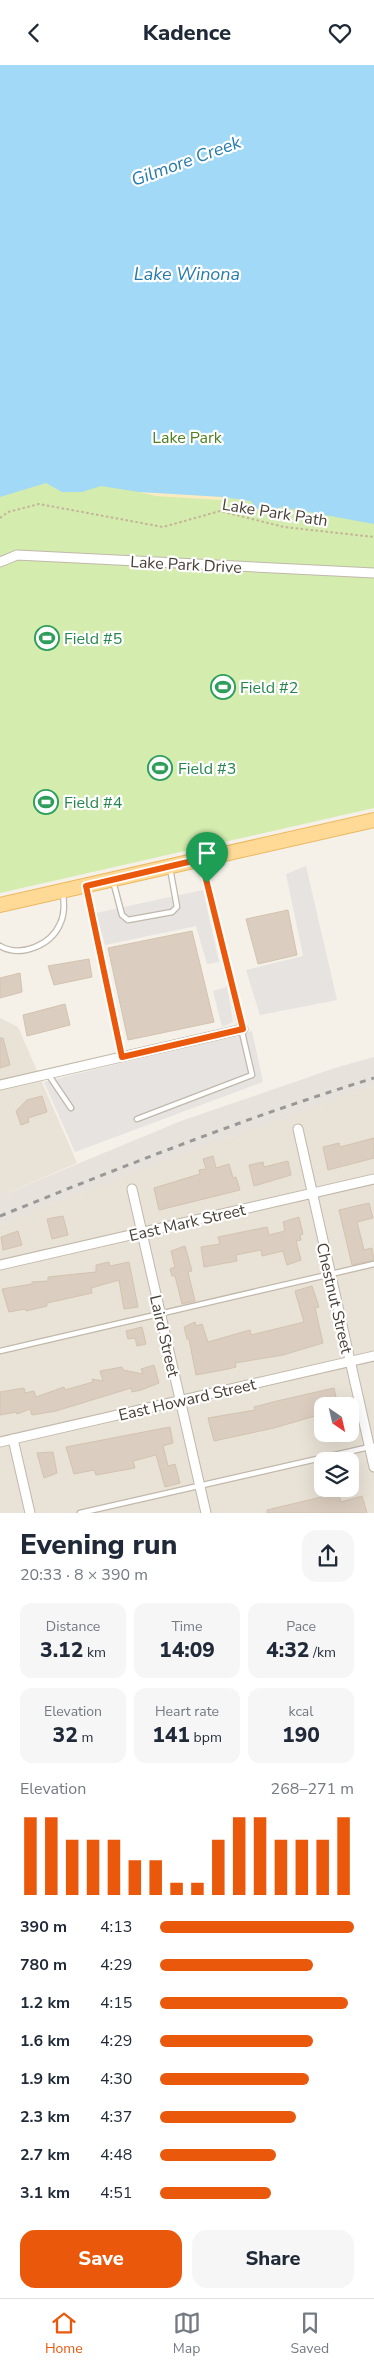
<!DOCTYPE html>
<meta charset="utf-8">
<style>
:root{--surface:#fff;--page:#f6f6f7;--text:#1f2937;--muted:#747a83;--line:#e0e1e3;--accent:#ea580c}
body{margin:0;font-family:"Nunito Sans",sans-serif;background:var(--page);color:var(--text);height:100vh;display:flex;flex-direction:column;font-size:19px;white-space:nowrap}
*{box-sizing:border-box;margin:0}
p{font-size:16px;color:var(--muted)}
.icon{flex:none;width:28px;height:28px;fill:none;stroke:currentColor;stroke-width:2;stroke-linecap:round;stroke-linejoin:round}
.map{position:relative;height:1448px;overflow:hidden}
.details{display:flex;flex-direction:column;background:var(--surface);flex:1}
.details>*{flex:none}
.needle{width:32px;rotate:146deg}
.fabs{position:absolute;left:314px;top:1332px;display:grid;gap:10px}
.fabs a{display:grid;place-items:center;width:45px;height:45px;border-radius:10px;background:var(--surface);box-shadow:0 5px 20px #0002;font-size:25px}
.pin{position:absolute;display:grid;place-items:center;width:42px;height:42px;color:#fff;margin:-51px -21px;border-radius:50% 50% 50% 0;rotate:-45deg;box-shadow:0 0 5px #0007}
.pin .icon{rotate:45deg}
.round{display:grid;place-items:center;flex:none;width:52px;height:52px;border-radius:15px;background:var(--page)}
.overview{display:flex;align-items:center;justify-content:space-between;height:85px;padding:0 20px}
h1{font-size:28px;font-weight:800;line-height:38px}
.metrics{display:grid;grid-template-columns:repeat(3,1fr);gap:8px;height:85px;padding:5px 20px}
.metrics div{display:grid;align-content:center;border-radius:12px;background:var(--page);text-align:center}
.metrics b{font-size:21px;font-weight:800}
.metrics small{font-size:14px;font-weight:400}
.metrics p{font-size:14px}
.chart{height:140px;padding:10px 20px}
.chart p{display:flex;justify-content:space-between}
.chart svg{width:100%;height:90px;margin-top:5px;stroke:var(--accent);stroke-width:6}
.cta{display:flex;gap:10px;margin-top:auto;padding:10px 20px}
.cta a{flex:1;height:58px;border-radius:15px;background:var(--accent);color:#fff;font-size:20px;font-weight:800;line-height:58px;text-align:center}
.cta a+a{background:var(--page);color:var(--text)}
ul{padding:0 20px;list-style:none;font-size:16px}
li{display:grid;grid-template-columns:80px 60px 1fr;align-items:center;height:38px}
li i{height:12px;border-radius:6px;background:var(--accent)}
header{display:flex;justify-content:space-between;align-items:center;height:65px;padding:0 20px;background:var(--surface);font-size:22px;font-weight:800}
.tab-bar{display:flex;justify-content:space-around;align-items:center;height:70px;border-top:1px solid var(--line);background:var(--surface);font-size:14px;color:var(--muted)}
.tab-bar a{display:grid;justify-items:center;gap:2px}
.tab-bar .selected{color:var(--accent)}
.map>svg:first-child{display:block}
.residential{fill:#e9e2d6;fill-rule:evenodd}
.industrial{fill:#e8e2dd}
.green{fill:#d4ecae}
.sand{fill:#fbebc2}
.parking{fill:#e6e3e0}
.water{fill:#a1d9f6}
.building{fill:#dbcec0;stroke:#d3c3af}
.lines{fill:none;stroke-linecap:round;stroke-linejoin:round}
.lane-casing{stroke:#c1b8aa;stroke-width:7}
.street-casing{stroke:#c1b8aa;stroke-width:11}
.primary-casing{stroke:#ecb85f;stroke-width:16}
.path{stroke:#c4b29a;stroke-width:2;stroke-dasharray:2.5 2.5;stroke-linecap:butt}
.lane{stroke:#fff;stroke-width:4.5}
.street{stroke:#fff;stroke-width:9}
.primary{stroke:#ffda97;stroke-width:14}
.rail{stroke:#989898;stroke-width:3;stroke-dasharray:6 6;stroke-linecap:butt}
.route-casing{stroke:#fff;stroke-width:10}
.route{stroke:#ea580c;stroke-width:6}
.labels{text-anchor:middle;stroke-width:4.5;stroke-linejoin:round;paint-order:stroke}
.park-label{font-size:16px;fill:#4d8024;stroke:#fff}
.street-label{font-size:16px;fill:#494036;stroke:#fff}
.leisure-label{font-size:16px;fill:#27864d;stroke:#fff;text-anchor:start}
.water-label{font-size:18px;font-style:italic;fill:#257cad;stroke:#fff}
</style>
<header><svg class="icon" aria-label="back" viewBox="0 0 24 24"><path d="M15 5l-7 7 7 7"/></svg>Kadence<svg class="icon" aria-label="heart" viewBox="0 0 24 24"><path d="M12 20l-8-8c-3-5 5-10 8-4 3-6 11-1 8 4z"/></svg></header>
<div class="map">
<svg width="374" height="1448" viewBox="0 0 374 1448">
<rect width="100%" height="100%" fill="#f5f0e8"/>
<!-- residential -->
<g class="residential">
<polygon points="0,953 18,962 77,1098 0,1131"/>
<path d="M374,1021V1448H0V1160L127,1110ZM322,1341H350V1369H322ZM322,1396H350V1424H322Z"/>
</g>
<!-- industrial -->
<polygon class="industrial" points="374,992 374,1021 127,1110 0,1160 0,1131 181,1056 338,1002"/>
<!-- green -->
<polygon class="green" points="0,0 374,0 374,743 0,828"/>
<!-- sand -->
<polygon class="sand" points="139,427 149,427 223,432 221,435 156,431"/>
<!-- parking -->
<g class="parking">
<polygon points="306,801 337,935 260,950 246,905 303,891 286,809"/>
<polygon points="203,825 219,897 207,899 196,861 105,880 96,848"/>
<polygon points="227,922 233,957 222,962 213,926"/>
<polygon points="252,966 263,1017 75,1087 44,1017"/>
</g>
<!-- water -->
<polygon class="water" points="0,0 374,0 374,459 281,442 271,446 267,441 256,444 251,436 223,432 139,427 101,421 82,427 62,427 46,418 0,432"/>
<!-- building -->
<g class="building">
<polygon points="288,845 297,890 258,899 246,854"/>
<polygon points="192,866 214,957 128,975 108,883"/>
<polygon points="89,894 92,912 54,920 48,901"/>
<polygon points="20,908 22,927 0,933 0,913"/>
<polygon points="65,939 70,960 27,971 23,950"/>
<polygon points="0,973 3,973 10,1000 0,1003"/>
<polygon points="42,1031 47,1047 28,1053 29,1057 21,1060 16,1046 27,1035"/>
<polygon points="374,1073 374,1093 328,1105 323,1082 339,1078 340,1082"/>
<polygon points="213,1091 216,1103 229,1099 233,1113 236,1112 240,1125 159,1145 154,1123 200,1109 199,1105 206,1104 203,1094"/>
<polygon points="288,1096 291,1110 254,1121 249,1100 263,1097 264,1102"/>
<polygon points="369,1138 373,1153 357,1157 364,1185 372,1183 374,1195 352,1200 339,1145"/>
<polygon points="63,1151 68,1170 52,1174 47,1154"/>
<polygon points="299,1152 303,1169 300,1170 301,1175 296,1176 301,1195 287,1200 283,1186 262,1191 261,1185 236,1190 237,1196 204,1202 201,1182 220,1179 218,1172 267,1162 269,1170 285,1166 283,1157"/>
<polygon points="18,1166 22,1180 3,1185 1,1172"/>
<polygon points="185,1181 192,1206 188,1207 195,1236 182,1239 175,1211 172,1211 170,1204 175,1202 171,1186"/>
<polygon points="109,1197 110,1201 129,1197 138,1242 124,1244 119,1215 91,1223 92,1228 47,1238 47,1241 26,1246 25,1244 9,1247 2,1224 32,1219 32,1217 48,1216 48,1212 96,1207 96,1200"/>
<polygon points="312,1221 319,1242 315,1243 323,1278 283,1290 235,1298 236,1302 228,1304 196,1310 189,1274 187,1274 184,1262 195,1257 196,1261 202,1259 208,1277 250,1265 251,1270 304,1257 295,1226"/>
<polygon points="142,1262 146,1279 137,1281 135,1273 128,1274 126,1266"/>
<polygon points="154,1300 159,1318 141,1325 132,1327 131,1323 56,1346 32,1350 30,1344 17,1349 16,1347 0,1350 0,1327 24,1323 25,1328 34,1326 36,1332 64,1322 65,1325 93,1317 92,1314 103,1316 100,1306 122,1302 123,1305 143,1309 141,1304"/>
<polygon points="334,1323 338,1341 322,1341 322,1349 274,1363 214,1376 208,1353 255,1345 254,1342 277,1336"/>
<polygon points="170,1362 173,1378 163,1381 168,1401 175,1399 180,1418 165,1422 156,1390 133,1396 135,1403 96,1410 94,1405 74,1409 66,1382"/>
<polygon points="53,1387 57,1408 44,1413 37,1388"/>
<polygon points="338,1428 341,1437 362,1431 367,1448 267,1448 267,1445"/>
</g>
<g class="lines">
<defs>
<g id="lane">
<polyline points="113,816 122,850 128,855 172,847 177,842 170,803"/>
<polyline points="86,822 122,992"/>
<path d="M0,881C21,893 51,880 60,859C65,849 64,838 63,827"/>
<polyline points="48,1009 71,1043"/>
<polyline points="137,1054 252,1010 202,796"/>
<polyline points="0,1286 374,1199"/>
<polyline points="80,1448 374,1381"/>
</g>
<g id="street">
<polyline points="0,497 17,490 374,508"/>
<polyline points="0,1020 243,964"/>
<polyline points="298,1064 374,1402"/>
<polyline points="132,1124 206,1448"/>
<polyline points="0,1200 374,1114"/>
<polyline points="13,1374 30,1448"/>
<polyline points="0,1377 374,1291"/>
</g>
<polyline id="primary" points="0,840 374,755"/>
</defs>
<!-- lane casing -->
<use href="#lane" class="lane-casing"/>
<!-- street casing -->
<use href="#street" class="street-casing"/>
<!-- primary casing -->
<use href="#primary" class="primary-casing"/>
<!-- path -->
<polyline class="path" points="0,453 8,447 39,439 163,462 220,446 284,462 374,472"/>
<!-- lane -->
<use href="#lane" class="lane"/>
<!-- street -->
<use href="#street" class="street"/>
<!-- primary -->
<use href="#primary" class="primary"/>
<!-- rail -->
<path class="rail" d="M0,1151C124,1101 247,1052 374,1013"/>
</g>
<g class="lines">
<defs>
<polygon id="route" points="201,794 243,964 122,992 86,821"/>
</defs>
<!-- route casing -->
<use href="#route" class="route-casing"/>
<!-- route -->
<use href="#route" class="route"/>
</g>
<!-- icons -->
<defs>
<symbol id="stadium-ring" viewBox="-11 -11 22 22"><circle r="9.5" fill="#fff" stroke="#2e9e5b" stroke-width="1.5"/><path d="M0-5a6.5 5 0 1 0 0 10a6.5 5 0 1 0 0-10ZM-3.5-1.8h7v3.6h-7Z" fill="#2e9e5b"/></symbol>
</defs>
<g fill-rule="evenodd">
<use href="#stadium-ring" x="33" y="559" width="28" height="28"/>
<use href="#stadium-ring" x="209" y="608" width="28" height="28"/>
<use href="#stadium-ring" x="146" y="689" width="28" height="28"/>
<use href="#stadium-ring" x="32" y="723" width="28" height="28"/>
</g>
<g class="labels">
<!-- park labels -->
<g class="park-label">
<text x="187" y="378">Lake Park</text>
</g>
<!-- street labels -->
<g class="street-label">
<text transform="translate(275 447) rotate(9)" y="6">Lake Park Path</text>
<text transform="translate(186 499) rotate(3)" y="6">Lake Park Drive</text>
<text transform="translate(187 1157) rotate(-13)" y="6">East Mark Street</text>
<text transform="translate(335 1233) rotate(77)" y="6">Chestnut Street</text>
<text transform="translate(165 1271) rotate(77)" y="6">Laird Street</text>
<text transform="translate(187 1334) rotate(-13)" y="6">East Howard Street</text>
</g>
<!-- leisure labels -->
<g class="leisure-label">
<text x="64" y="579">Field #5</text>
<text x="240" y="628">Field #2</text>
<text x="178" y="709">Field #3</text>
<text x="64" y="743">Field #4</text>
</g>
<!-- water labels -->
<g class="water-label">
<text transform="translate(186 96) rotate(-20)" y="6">Gilmore Creek</text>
<text x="187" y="215">Lake Winona</text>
</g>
</g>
</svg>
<div class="fabs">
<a><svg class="needle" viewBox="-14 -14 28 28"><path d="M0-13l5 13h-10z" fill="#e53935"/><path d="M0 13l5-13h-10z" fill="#747a83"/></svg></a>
<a><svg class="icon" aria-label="layers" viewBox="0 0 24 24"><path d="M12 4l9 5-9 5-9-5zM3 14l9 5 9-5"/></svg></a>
</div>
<div class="pin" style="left:207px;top:818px;background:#1e9e55"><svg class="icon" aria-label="arrive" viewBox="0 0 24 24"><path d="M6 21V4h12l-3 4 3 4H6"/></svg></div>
</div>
<section class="details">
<div class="overview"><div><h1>Evening run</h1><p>20:33 · 8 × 390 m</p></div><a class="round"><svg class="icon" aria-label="share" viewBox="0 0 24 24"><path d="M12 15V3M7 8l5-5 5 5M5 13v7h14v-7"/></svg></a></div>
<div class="metrics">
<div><p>Distance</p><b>3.12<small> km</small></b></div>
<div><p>Time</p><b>14:09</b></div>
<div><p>Pace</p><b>4:32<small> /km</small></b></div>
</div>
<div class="metrics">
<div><p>Elevation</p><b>32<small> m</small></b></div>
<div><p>Heart rate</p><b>141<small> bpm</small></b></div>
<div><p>kcal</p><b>190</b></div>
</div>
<div class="chart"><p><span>Elevation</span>268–271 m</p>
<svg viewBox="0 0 160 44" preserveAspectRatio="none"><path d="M5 44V6M15 44V6M25 44V17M35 44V17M45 44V17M55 44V27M65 44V27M75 44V38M85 44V38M95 44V17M105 44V6M115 44V6M125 44V17M135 44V17M145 44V17M155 44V6"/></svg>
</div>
<ul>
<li><b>390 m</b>4:13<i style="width:100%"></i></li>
<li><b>780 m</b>4:29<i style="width:79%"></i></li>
<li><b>1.2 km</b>4:15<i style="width:97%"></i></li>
<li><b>1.6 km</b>4:29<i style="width:79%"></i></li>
<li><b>1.9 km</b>4:30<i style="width:77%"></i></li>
<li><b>2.3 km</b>4:37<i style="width:70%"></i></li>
<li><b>2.7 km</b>4:48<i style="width:60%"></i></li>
<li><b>3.1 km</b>4:51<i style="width:57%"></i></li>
</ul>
<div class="cta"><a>Save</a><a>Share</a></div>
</section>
<nav class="tab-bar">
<a class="selected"><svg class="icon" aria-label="home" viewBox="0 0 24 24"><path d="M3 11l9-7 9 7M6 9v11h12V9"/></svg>Home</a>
<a><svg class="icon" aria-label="map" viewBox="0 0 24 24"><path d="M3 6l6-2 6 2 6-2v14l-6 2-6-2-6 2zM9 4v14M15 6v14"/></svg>Map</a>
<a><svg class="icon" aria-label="saved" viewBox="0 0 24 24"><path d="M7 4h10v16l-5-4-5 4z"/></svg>Saved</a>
</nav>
